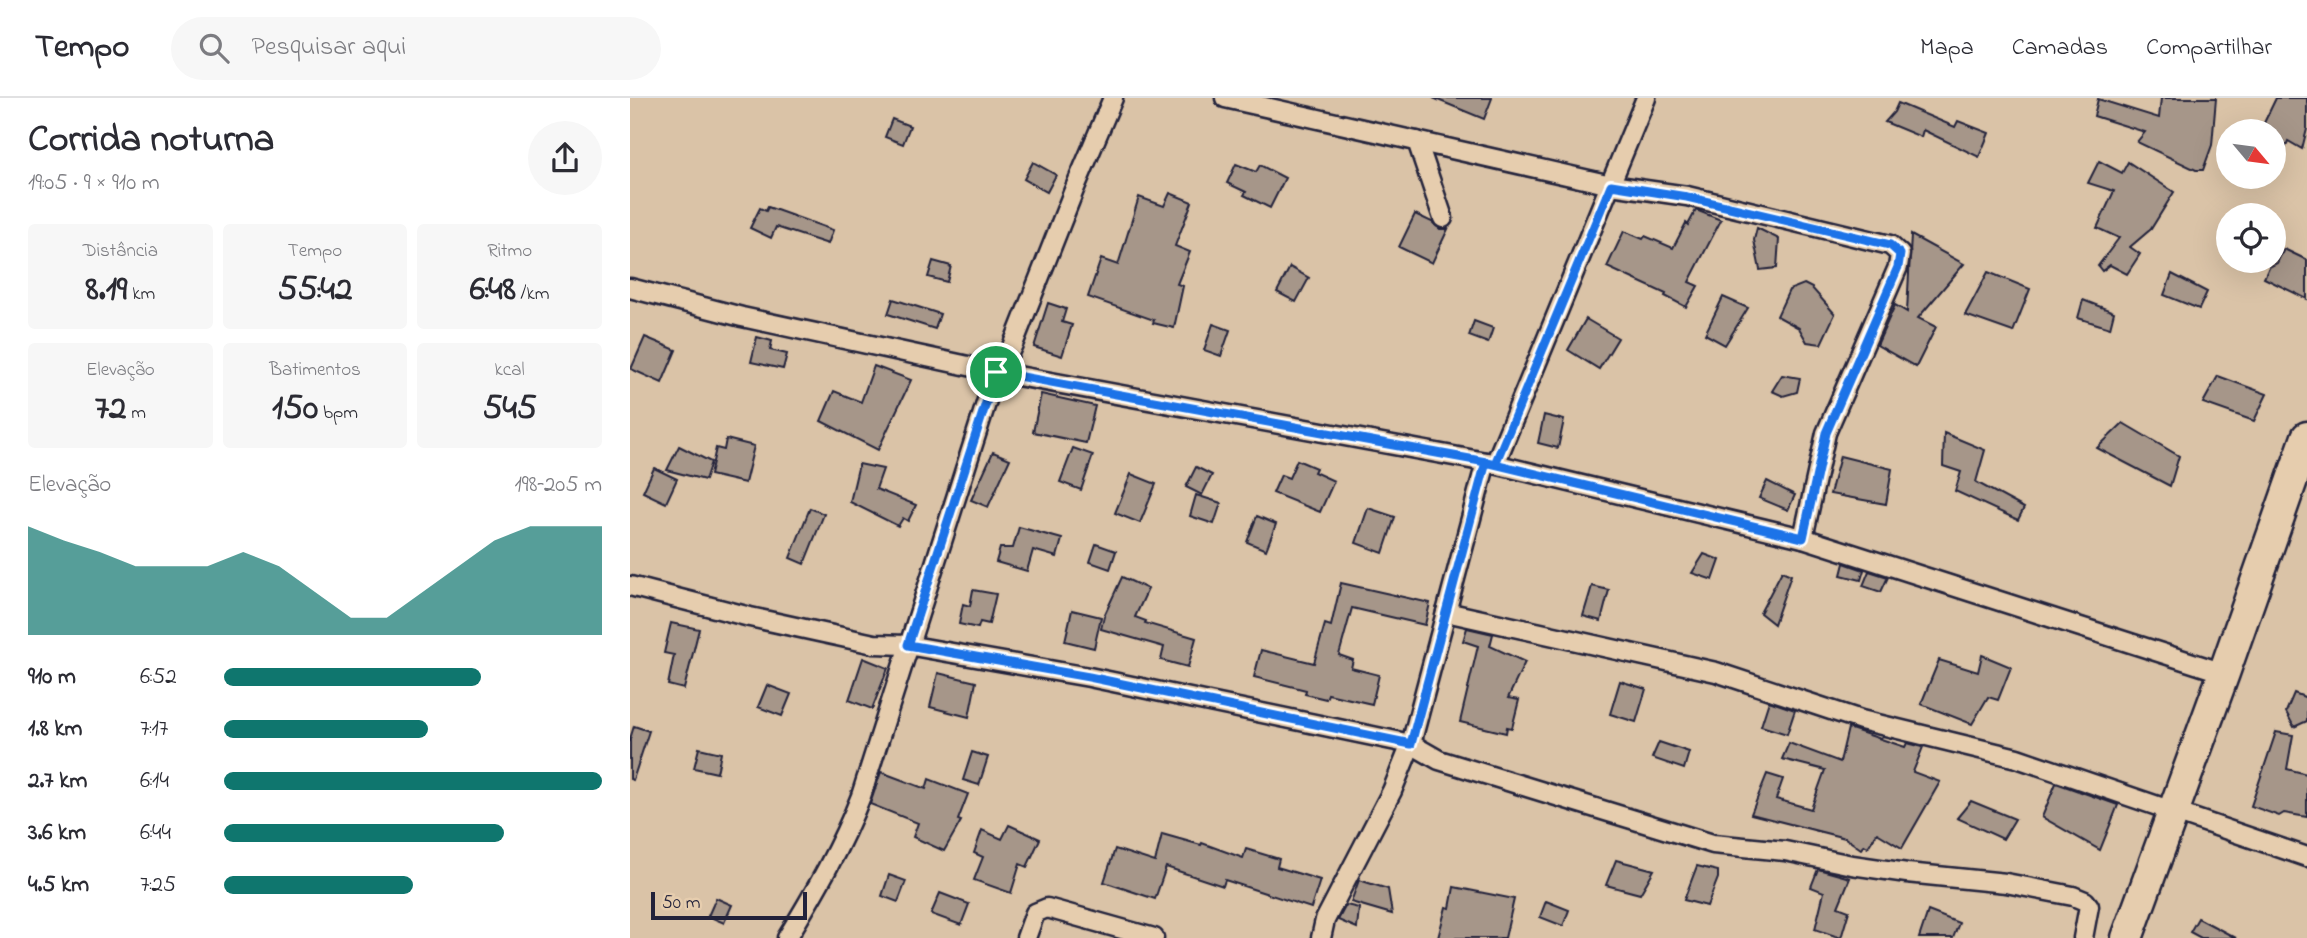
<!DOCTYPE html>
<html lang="pt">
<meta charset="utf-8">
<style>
:root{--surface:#fff;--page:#f7f7f7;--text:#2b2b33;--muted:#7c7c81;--line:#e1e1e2;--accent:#0f766e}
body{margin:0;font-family:"Indie Flower",sans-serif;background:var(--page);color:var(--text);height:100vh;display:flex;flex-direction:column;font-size:26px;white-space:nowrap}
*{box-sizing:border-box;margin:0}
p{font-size:23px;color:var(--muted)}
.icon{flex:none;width:38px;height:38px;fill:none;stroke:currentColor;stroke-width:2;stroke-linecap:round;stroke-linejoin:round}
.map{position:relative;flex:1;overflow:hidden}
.details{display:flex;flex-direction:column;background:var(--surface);width:630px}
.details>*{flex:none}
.needle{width:46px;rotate:119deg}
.tools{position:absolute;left:1586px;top:21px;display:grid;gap:14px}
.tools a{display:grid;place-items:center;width:70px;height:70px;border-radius:50%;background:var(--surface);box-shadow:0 7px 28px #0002;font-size:35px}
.scale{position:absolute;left:21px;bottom:18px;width:156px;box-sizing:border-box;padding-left:7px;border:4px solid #22223b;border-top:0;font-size:19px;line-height:24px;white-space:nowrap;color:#22223b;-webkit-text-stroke:5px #e6cdae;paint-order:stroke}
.pin{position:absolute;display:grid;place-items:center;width:60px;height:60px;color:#fff;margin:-30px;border:4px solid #fff;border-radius:50%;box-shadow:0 2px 7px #0007}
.round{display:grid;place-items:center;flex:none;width:74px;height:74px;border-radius:37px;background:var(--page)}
.head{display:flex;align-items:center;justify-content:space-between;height:119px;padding:0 28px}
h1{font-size:38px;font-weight:700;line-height:52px}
.figures{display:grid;grid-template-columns:repeat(3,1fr);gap:10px;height:119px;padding:7px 28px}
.figures div{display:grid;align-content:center;border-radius:7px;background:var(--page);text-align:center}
.figures b{font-size:35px;font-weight:700}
.figures small{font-size:19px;font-weight:400}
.figures p{font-size:19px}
.chart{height:196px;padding:14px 28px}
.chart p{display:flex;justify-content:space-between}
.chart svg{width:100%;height:126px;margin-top:7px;fill:var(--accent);opacity:.7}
ul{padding:0 28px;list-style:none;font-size:23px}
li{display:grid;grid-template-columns:112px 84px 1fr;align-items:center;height:52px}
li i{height:18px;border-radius:9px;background:var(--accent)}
header{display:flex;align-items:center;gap:42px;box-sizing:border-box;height:98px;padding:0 35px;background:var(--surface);border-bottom:2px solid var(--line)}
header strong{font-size:33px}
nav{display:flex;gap:38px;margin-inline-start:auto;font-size:24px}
.search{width:490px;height:63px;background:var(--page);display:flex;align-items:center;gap:18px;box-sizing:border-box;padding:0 24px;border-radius:38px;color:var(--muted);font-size:26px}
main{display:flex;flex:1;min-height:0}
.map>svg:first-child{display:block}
.building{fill:#a69689;stroke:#22223b;stroke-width:2}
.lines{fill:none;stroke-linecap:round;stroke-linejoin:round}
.minor-casing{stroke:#22223b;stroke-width:23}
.trunk-casing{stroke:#22223b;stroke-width:35}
.minor{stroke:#e6cdae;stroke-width:18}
.trunk{stroke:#e6cdae;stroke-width:30}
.route-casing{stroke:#fff;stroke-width:14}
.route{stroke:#1a73e8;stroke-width:9}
</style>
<header>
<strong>Tempo</strong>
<div class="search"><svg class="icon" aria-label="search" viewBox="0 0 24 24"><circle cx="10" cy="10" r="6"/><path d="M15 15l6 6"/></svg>Pesquisar aqui</div>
<nav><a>Mapa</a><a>Camadas</a><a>Compartilhar</a></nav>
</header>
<main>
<section class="details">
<div class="head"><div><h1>Corrida noturna</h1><p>19:05 · 9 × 910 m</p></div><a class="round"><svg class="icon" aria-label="share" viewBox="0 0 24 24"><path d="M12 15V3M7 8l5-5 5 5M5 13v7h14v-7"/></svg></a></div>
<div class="figures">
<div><p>Distância</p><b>8.19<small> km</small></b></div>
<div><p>Tempo</p><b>55:42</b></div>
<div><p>Ritmo</p><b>6:48<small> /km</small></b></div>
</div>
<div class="figures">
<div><p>Elevação</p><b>72<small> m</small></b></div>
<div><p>Batimentos</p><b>150<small> bpm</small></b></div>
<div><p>kcal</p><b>545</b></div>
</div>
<div class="chart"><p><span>Elevação</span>198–205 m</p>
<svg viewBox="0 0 160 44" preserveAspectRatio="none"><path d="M0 44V6L10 11L20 15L30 20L40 20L50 20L60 15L70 20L80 29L90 38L100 38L110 29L120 20L130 11L140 6L150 6L160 6V44z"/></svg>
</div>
<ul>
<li><b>910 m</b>6:52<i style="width:68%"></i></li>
<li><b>1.8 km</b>7:17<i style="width:54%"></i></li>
<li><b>2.7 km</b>6:14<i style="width:100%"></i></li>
<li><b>3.6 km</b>6:44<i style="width:74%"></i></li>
<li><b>4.5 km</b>7:25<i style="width:50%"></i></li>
</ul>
</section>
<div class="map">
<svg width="1677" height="840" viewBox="0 0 1677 840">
<rect width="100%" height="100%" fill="#dac3a7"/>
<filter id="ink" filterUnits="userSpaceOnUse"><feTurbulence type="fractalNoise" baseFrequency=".0143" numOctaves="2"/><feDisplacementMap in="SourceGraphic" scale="14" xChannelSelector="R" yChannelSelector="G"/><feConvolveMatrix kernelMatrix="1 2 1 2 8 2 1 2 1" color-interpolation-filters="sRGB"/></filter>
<g filter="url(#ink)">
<!-- building -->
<g class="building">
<polygon points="803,0 862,0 854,21"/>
<polygon points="1531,0 1586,0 1582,47 1573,72 1566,72 1507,44 1515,34 1464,18 1468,1 1529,20"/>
<polygon points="1646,0 1677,0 1677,31 1672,51 1658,43 1645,77 1643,33 1632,29"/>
<polygon points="1268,5 1325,29 1328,23 1359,35 1349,59 1293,32 1291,39 1255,24 1264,14"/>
<polygon points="262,21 280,28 273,46 255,39"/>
<polygon points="1469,63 1492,75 1498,64 1544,94 1521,131 1500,149 1510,156 1497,176 1480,167 1472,173 1468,168 1489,140 1467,130 1484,93 1458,85"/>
<polygon points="403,64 426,77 417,94 394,81"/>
<polygon points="606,66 626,74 630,67 655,80 640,110 614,97 616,94 597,85"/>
<polygon points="540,95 562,104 545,148 560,154 547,186 553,188 544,230 523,225 524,222 458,199 471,161 488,167 509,99 534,108"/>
<polygon points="138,109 203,132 198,146 146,129 141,140 120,130 130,110 136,113"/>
<polygon points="1066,112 1091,122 1059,184 1068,188 1056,209 1035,198 1036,196 977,169 994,133 1013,141 1015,138 1043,150 1056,125 1058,127"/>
<polygon points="785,116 802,124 810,131 818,131 802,165 769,149"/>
<polygon points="1127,130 1149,141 1147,170 1130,172 1124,142"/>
<polygon points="1281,137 1334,166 1288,220 1306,229 1286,269 1247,247 1265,207 1277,214"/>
<polygon points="1654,151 1677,162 1677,201 1634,180 1639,169 1647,165"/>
<polygon points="303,163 321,168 317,184 298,179"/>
<polygon points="660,169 679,180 666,204 647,194"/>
<polygon points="1358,174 1400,191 1383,234 1335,217"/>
<polygon points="1542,176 1577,194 1569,211 1534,197"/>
<polygon points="1174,186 1182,190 1205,216 1191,246 1177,244 1169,230 1147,218 1159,192"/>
<polygon points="1093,199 1118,210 1095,247 1075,236"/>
<polygon points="263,201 310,216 305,231 258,216"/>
<polygon points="1453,202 1484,214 1480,230 1448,220"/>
<polygon points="418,205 436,211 432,224 442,227 432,258 404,249"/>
<polygon points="956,221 988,240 969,271 938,252"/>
<polygon points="844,223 863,230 858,245 839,238"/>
<polygon points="583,226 600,232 591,258 574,252"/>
<polygon points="15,239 46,252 32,285 1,271"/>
<polygon points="127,239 142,243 140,252 157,256 153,271 121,264"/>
<polygon points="244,268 281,282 248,352 191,323 204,293 231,304"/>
<polygon points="1152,277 1170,280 1167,294 1153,298 1142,293"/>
<polygon points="1588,278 1637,296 1624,323 1573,305"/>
<polygon points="411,296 465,308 456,345 403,334"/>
<polygon points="914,317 934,322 928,350 908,345"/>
<polygon points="1493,325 1549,358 1540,388 1467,350"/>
<polygon points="1314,335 1355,352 1346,384 1394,410 1388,422 1325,393 1331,374 1313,368"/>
<polygon points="96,341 124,348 115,385 80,377 86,350 94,352"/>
<polygon points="49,348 81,364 75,382 37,372"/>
<polygon points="443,350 463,357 451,392 430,384"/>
<polygon points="363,354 380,361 358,409 341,402"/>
<polygon points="1210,358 1262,371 1256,406 1200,396"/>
<polygon points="667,362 686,370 684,374 704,383 690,414 643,395 651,377 659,380"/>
<polygon points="229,366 253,371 246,391 286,407 278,423 273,420 268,428 220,404"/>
<polygon points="566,369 582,377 572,397 556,389"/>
<polygon points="24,370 47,381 36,405 13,394"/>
<polygon points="501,376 526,386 510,425 485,415"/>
<polygon points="1137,383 1165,397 1158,412 1129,400"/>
<polygon points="566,397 591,405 584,426 560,418"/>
<polygon points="180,410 194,416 174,466 160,460"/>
<polygon points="738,410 765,419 753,455 726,445"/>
<polygon points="627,418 646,426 636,452 617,444"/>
<polygon points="389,429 432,441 427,459 403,452 397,473 366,464 370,450 383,450"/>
<polygon points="466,446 486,453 480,471 460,464"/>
<polygon points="1074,456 1090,462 1083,482 1062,475"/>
<polygon points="1214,465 1234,472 1231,482 1211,477"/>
<polygon points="1152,473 1161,477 1144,526 1130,515"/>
<polygon points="1239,473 1258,479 1251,494 1233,488"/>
<polygon points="492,479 518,491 505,519 516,523 515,525 566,540 558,569 531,562 534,549 471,531 474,518"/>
<polygon points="711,485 800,505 795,527 722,510 709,557 723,562 721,570 749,577 742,606 698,596 696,601 675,596 676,592 624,579 631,552 684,565 695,526 701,528"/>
<polygon points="962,488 979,492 971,523 953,518"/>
<polygon points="343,492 366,496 359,526 350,524 348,530 329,526 333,506 340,508"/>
<polygon points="442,512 471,519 464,550 435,543"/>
<polygon points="41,525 69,531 54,591 38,587 44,557 34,555"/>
<polygon points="837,530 863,536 860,548 895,564 878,600 889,602 882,630 877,629 876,635 830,624 848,548 833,543"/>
<polygon points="1352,557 1381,569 1368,602 1358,599 1342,626 1291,606 1309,562 1348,574"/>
<polygon points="233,560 258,570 242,611 219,602"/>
<polygon points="308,575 346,584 339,619 300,609"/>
<polygon points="990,583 1016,591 1006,624 980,616"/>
<polygon points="137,587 161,596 152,618 128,609"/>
<polygon points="1664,595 1677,600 1677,623 1664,629 1656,614"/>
<polygon points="1139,603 1165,612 1157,636 1131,628"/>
<polygon points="4,628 19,633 3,682 0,681 0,641"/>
<polygon points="1218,630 1275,649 1277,645 1293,649 1283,674 1310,684 1272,750 1247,735 1238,749 1234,747 1231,751 1215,740 1121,716 1137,676 1153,681 1146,701 1181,711 1195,672 1152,661 1159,645 1210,664"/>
<polygon points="1646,634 1663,637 1657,671 1677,676 1677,719 1654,715 1649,718 1621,708"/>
<polygon points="1029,644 1059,654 1054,671 1022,660"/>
<polygon points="69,650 91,655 87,675 64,670"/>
<polygon points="342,654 358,659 349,687 333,682"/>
<polygon points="251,674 296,691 299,681 338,696 328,722 331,723 314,753 283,739 288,725 240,706"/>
<polygon points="1426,685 1488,707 1470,752 1412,719"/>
<polygon points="1341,703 1385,721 1373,741 1327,720"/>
<polygon points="379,727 410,741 397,769 390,766 381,795 344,782 353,759 344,755 352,732 372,741"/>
<polygon points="532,736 571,747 572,745 613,760 616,751 649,761 647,769 690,782 681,810 595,782 593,788 536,769 525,801 474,784 485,751 525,764"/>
<polygon points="986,762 1024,772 1010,796 976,787"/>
<polygon points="1067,768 1088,773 1088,780 1077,808 1054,802"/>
<polygon points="1188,771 1220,780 1208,809 1219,813 1211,840 1185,831 1194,794 1181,789"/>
<polygon points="259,777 276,783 268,804 252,798"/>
<polygon points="729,782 758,791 762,816 721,804"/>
<polygon points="824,789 884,801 875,840 808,840 816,809 820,810"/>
<polygon points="310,795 339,806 331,827 301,816"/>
<polygon points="86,800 102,807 94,825 78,818"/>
<polygon points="916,803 939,812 933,828 910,819"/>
<polygon points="716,807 729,810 727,830 708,822"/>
<polygon points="1298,813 1329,825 1323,840 1289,840"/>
<polygon points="1568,820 1606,840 1571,840 1560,834"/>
</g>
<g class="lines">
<defs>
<g id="minor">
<polyline points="595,0 981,87 1057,98 1260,147 1270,156 1268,169 1196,335 1173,440"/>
<polyline points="787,43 813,120"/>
<polyline points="0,190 112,219 366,274 856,364 1173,440 1594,575"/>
<polyline points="865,366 1016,0"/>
<polyline points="0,488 120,519 244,546 277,547 459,579 781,646 809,662 1083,746 1155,753 1222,767 1277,775 1376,785 1443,798 1455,803 1459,808 1453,840"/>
<polyline points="816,514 1086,574 1231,622 1387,660 1677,759"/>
<path d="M157,840C185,794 211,749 231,698L366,274L375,264L384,244L444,92L483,0"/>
<polyline points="396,840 405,815 417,810 524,840"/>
<polyline points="691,840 695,822 762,693 781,646 856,364"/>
</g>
<polyline id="trunk" points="1497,840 1594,575 1677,339"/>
</defs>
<!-- minor casing -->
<use href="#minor" class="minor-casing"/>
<!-- trunk casing -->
<use href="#trunk" class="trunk-casing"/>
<!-- minor -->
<use href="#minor" class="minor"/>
<!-- trunk -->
<use href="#trunk" class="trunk"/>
</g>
</g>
<g class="lines" filter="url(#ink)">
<defs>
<polyline id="route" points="366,274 856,364 1173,440 1196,335 1268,169 1270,156 1260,147 1057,99 981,87 865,366 856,364 781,646 459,579 278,547 366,274"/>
</defs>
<!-- route casing -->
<use href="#route" class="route-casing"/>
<!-- route -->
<use href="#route" class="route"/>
</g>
</svg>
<div class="tools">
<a><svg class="needle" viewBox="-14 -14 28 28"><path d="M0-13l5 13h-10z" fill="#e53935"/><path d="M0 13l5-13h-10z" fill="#7c7c81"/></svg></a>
<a><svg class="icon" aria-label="locate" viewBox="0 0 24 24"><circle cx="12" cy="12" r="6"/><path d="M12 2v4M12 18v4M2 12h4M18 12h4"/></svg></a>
</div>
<div class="scale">50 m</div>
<div class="pin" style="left:366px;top:274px;background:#1e9e55"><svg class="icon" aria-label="arrive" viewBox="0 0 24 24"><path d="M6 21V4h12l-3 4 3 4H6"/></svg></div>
</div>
</main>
